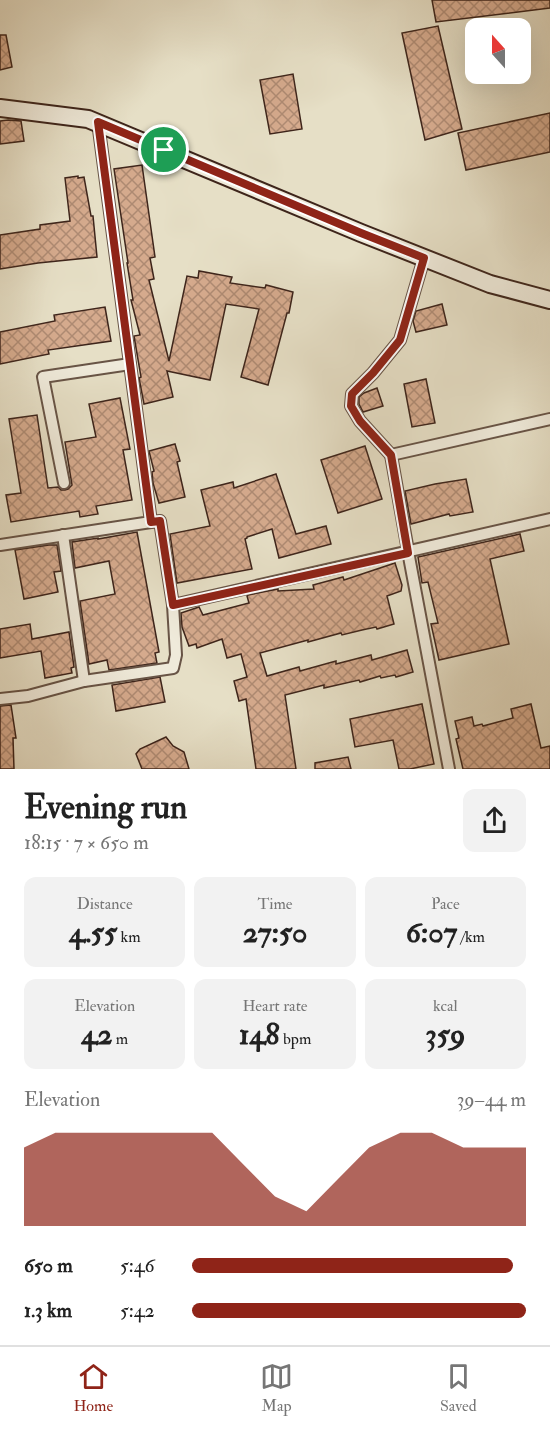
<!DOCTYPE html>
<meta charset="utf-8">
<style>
:root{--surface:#fff;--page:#f2f2f2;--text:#222;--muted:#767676;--line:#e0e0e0;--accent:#8f2418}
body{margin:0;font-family:"IM FELL Double Pica",serif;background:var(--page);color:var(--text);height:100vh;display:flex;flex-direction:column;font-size:22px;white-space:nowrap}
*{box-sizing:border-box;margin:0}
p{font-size:20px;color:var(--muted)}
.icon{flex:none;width:33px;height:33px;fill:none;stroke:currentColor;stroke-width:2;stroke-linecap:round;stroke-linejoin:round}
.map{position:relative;height:769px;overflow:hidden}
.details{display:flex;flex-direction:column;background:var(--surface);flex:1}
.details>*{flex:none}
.needle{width:39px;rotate:339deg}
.controls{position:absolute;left:465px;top:18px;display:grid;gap:12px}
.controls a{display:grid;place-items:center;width:66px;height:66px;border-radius:12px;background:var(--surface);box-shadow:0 6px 24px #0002;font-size:30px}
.pin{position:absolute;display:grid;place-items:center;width:51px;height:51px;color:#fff;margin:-26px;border:3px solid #fff;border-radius:50%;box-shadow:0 2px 6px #0007}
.round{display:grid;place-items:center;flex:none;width:63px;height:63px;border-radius:12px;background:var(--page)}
.headline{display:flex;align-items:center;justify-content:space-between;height:102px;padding:0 24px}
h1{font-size:33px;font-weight:800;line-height:45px}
.stats{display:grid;grid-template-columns:repeat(3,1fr);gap:9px;height:102px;padding:6px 24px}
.stats div{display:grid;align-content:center;border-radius:12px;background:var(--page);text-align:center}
.stats b{font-size:30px;font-weight:800}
.stats small{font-size:16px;font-weight:400}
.stats p{font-size:16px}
.chart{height:168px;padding:12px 24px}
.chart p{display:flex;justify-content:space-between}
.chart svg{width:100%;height:108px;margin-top:6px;fill:var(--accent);opacity:.7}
ul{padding:0 24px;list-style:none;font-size:20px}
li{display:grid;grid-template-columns:96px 72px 1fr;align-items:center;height:45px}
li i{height:15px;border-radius:8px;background:var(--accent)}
.tab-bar{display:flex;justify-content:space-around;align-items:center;height:84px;border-top:2px solid var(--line);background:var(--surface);font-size:16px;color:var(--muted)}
.tab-bar a{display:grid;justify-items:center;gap:3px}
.tab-bar .on{color:var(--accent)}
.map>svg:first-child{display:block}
.building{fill:url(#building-cross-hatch);stroke:#3e251b;stroke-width:1.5}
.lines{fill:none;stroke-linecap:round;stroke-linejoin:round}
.street-casing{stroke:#685446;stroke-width:14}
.secondary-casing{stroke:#3e251b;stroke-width:20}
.street{stroke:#efeada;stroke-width:10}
.secondary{stroke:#efeada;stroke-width:16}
.route-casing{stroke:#fff;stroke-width:12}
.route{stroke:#8f2418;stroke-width:8}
</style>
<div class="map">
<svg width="550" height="769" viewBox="0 0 550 769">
<defs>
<pattern id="building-cross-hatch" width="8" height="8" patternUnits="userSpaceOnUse" patternTransform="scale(1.5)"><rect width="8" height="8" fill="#d5aa8d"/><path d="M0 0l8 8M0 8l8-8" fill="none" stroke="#ae8a72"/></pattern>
</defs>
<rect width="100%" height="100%" fill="#e6dfc6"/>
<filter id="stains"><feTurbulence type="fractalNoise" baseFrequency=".00333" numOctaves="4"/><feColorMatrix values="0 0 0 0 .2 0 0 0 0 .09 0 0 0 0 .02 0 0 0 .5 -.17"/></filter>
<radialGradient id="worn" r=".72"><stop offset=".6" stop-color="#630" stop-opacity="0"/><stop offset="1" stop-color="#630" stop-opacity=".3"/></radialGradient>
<!-- building -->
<g class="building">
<polygon points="432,0 550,0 550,8 436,22"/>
<polygon points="438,26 462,129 425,140 402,33"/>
<polygon points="0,35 6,35 12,67 0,70"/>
<polygon points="293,74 302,129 270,134 260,80"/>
<polygon points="550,113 550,152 466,170 458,133"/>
<polygon points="8,120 21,121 24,141 0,144 0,121"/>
<polygon points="142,165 155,257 150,258 154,279 149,280 169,361 187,276 198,278 199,271 232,277 230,283 265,288 266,285 293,292 289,313 287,313 268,385 241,377 259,309 226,304 210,380 167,371 173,397 144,404 139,378 141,377 134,336 140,335 131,300 133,300 127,263 128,263 114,169"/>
<polygon points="78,176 78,178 84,177 91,216 93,216 97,257 38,263 0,269 0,235 40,229 40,225 70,221 65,178"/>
<polygon points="442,304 447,325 416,332 413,321 416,311"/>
<polygon points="105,307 111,341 48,350 49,354 0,364 0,332 55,321 54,315"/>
<polygon points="426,379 435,423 412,427 404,384"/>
<polygon points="377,388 383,406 363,412 359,404 359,397 364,393"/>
<polygon points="120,398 130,449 123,450 132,500 96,506 98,514 80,517 79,511 11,522 6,495 21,493 9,419 37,415 48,488 58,487 61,490 65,490 68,489 72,485 65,442 96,437 89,404"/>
<polygon points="175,444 180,461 177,462 185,497 159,503 153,483 152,472 154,471 149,451"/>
<polygon points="365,446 382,499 338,513 321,460"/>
<polygon points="276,474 296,534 326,526 331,544 279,558 272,529 247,537 247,538 245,539 252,569 177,583 170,534 210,526 201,490 233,482 234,488"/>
<polygon points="466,479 473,512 450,516 449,514 411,524 405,491 435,484"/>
<polygon points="137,532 159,652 155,653 157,663 109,670 107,660 89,664 80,601 115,594 109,561 75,568 72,542 98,538 98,539"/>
<polygon points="520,534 524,551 490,559 509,644 439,660 431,624 438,623 428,582 422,583 418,557"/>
<polygon points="49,545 57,545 61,571 54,572 58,592 24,599 15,550"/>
<polygon points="395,563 402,585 401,591 387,596 394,624 377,629 376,627 362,630 342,635 341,633 308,642 308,640 260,653 267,676 299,667 300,671 336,661 336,664 371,655 372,660 407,650 413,672 396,677 395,675 381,678 380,676 360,682 359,680 324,688 324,685 285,695 296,769 256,769 246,699 239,701 234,681 247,677 241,654 227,658 222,639 197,648 196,644 189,646 182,627 181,613 199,607 203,615 249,603 247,596 248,595 278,589 278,591 314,589 313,585 343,577 344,580"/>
<polygon points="30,624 32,639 69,632 74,667 71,668 72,673 45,678 41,651 0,658 0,629"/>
<polygon points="160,677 165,702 116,711 112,685"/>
<polygon points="422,704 434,764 410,769 399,769 393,740 355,747 350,719"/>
<polygon points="531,704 541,748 550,746 550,769 463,769 456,739 459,738 455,721 472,717 474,726 482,724 483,726 513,718 511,709"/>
<polygon points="11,705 16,738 13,738 14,769 0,769 0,706"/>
<polygon points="166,737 173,746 184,752 189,769 142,769 136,754 140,749"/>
<polygon points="348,757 351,769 315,769 315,763"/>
</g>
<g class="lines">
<defs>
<g id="street">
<polyline points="391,455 360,421 351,406 352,394 373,373 400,340 424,258"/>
<polyline points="64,483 43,377 130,364"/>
<polyline points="151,522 160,521 173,605 550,519"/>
<polyline points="63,535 84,681"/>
<polyline points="0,545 151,522 98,122"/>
<polyline points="0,699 28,696 84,681 173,668 176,655 173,605"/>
<polyline points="449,769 410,562 391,455 550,419"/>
</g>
<polyline id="secondary" points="0,108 88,119 361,233 490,284 550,300"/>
</defs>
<!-- street casing -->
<use href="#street" class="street-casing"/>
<!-- secondary casing -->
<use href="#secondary" class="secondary-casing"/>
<!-- street -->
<use href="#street" class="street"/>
<!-- secondary -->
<use href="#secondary" class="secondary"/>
</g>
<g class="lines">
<defs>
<polygon id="route" points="98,122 361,233 424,258 400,340 373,373 352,394 351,406 360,421 391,455 408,553 173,605 160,521 151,522"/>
</defs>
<!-- route casing -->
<use href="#route" class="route-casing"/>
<!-- route -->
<use href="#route" class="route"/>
</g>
<rect width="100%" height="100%" filter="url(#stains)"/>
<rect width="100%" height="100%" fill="url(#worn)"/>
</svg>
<div class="controls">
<a><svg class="needle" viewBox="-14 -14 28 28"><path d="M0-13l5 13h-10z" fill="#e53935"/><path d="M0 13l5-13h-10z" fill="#767676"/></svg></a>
</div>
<div class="pin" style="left:164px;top:150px;background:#1e9e55"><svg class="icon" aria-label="arrive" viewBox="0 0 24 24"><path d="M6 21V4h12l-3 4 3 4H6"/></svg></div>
</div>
<section class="details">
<div class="headline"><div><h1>Evening run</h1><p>18:15 · 7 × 650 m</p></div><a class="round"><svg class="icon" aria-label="share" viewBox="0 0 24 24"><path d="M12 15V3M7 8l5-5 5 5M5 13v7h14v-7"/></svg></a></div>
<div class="stats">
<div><p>Distance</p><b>4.55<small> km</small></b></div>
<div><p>Time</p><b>27:50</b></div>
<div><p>Pace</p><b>6:07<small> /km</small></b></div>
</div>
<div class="stats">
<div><p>Elevation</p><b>42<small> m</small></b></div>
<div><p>Heart rate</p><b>148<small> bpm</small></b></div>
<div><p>kcal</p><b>359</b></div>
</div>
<div class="chart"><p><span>Elevation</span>39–44 m</p>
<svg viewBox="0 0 160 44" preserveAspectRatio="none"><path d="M0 44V12L10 6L20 6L30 6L40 6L50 6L60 6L70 19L80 32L90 38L100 25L110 12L120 6L130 6L140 12L150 12L160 12V44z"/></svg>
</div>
<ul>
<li><b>650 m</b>5:46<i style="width:96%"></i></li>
<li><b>1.3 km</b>5:42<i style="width:100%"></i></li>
</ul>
</section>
<nav class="tab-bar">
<a class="on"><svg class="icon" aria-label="home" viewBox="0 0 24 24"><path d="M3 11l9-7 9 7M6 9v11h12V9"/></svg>Home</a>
<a><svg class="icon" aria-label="map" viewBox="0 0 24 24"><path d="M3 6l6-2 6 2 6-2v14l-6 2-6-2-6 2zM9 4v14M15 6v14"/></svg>Map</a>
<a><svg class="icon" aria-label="saved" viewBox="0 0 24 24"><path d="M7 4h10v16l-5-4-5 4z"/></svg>Saved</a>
</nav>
